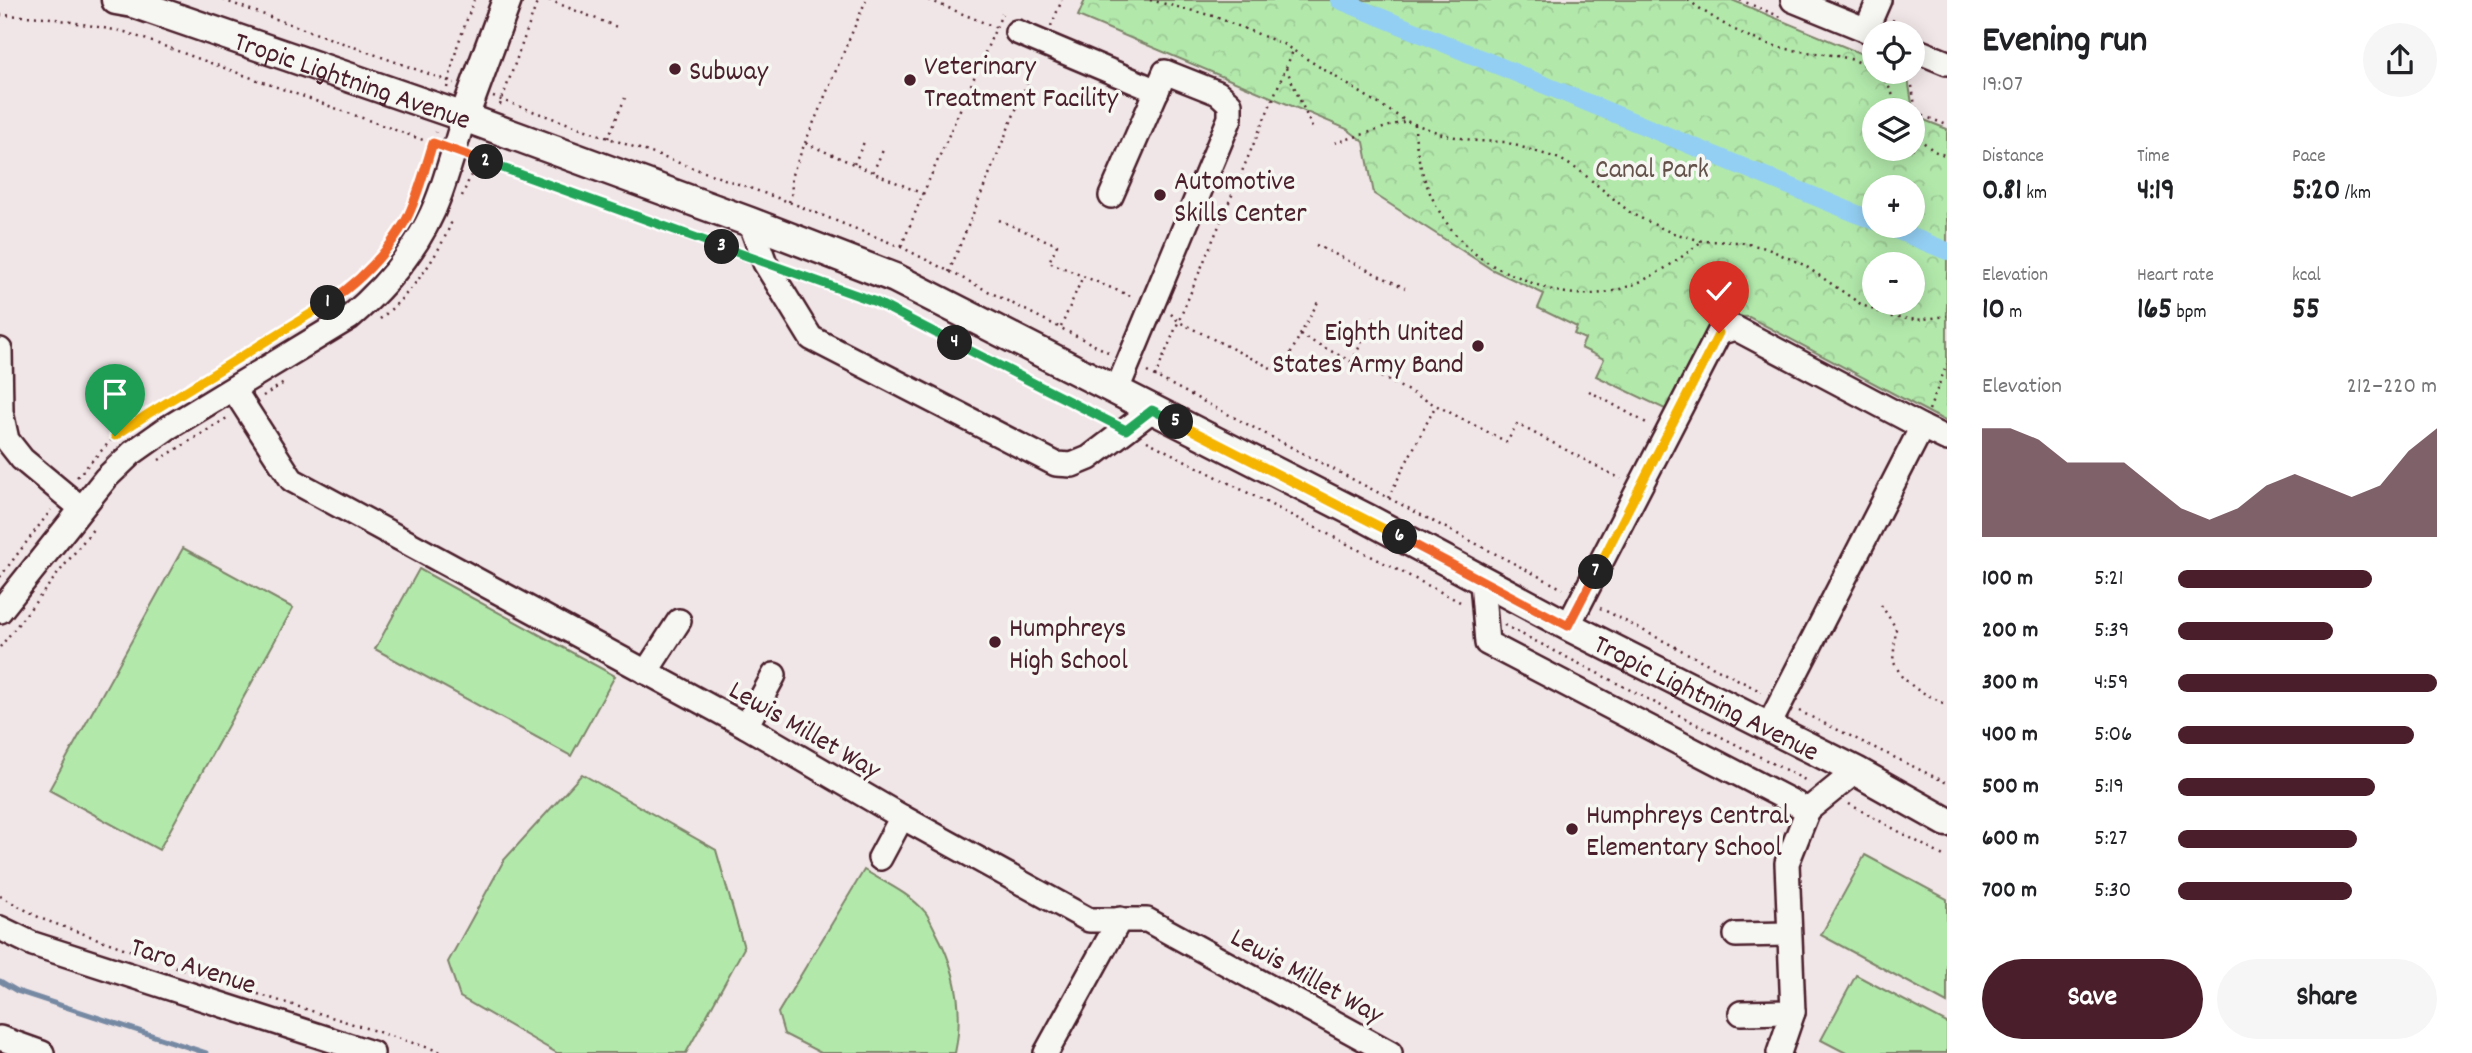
<!DOCTYPE html>
<meta charset="utf-8">
<style>
:root{--surface:#fff;--page:#f6f6f6;--text:#202124;--muted:#757577;--accent:#4a1f2b}
body{margin:0;font-family:Dekko,sans-serif;background:var(--page);color:var(--text);height:100vh;display:flex;flex-direction:column;font-size:26px;white-space:nowrap}
*{box-sizing:border-box;margin:0}
p{font-size:23px;color:var(--muted)}
.icon{flex:none;width:38px;height:38px;fill:none;stroke:currentColor;stroke-width:2;stroke-linecap:round;stroke-linejoin:round}
.map{position:relative;flex:1;overflow:hidden}
.panel{display:flex;flex-direction:column;background:var(--surface);width:525px}
.panel>*{flex:none}
.controls{position:absolute;left:1862px;top:21px;display:grid;gap:14px}
.controls a{display:grid;place-items:center;width:63px;height:63px;border-radius:50%;background:var(--surface);box-shadow:0 4px 18px #0003;font-size:35px}
.pin{position:absolute;display:grid;place-items:center;width:60px;height:60px;color:#fff;margin:-72px -30px;border-radius:50% 50% 50% 0;rotate:-45deg;box-shadow:0 0 7px #0007}
.pin .icon{rotate:45deg}
.km{position:absolute;width:35px;height:35px;margin:-18px;border-radius:50%;background:#222;color:#fff;font-size:19px;line-height:35px;text-align:center}
.round{display:grid;place-items:center;flex:none;width:74px;height:74px;border-radius:37px;background:var(--page)}
.summary{display:flex;align-items:center;justify-content:space-between;height:119px;padding:0 35px}
h1{font-size:38px;font-weight:700;line-height:52px}
.metrics{display:grid;grid-template-columns:repeat(3,1fr);gap:10px;height:119px;padding:7px 35px}
.metrics div{display:grid;align-content:center}
.metrics b{font-size:30px;font-weight:700}
.metrics small{font-size:19px;font-weight:400}
.metrics p{font-size:19px}
.chart{height:196px;padding:14px 35px}
.chart p{display:flex;justify-content:space-between}
.chart svg{width:100%;height:126px;margin-top:7px;fill:var(--accent);opacity:.7}
.cta{display:flex;gap:14px;margin-top:auto;padding:14px 35px}
.cta a{flex:1;height:80px;border-radius:42px;background:var(--accent);color:#fff;font-size:28px;font-weight:700;line-height:80px;text-align:center}
.cta a+a{background:var(--page);color:var(--text)}
ul{padding:0 35px;list-style:none;font-size:23px}
li{display:grid;grid-template-columns:112px 84px 1fr;align-items:center;height:52px}
li i{height:18px;border-radius:9px;background:var(--accent)}
main{display:flex;flex:1;min-height:0}
.map>svg:first-child{display:block}
.grass{fill:#b2e9ab;stroke:#7e846b;stroke-width:2}
.park{fill:url(#park-crowns);stroke:#7e846b;stroke-width:2;fill-rule:evenodd}
.lines{fill:none;stroke-linecap:round;stroke-linejoin:round}
.stream{stroke:#7689a3;stroke-width:5}
.canal{stroke:#93cff3;stroke-width:18}
.minor-casing{stroke:#4a1f2b;stroke-width:28}
.major-casing{stroke:#4a1f2b;stroke-width:33}
.path{stroke:#4a1f2b;stroke-width:2.5;stroke-dasharray:2 5;stroke-linecap:butt}
.minor{stroke:#f6f6f2;stroke-width:23}
.major{stroke:#f6f6f2;stroke-width:28}
.split-1-casing{stroke:#fff;stroke-width:14}
.split-2-casing{stroke:#fff;stroke-width:14}
.split-3-casing{stroke:#fff;stroke-width:14}
.split-4-casing{stroke:#fff;stroke-width:14}
.split-5-casing{stroke:#fff;stroke-width:14}
.split-6-casing{stroke:#fff;stroke-width:14}
.split-7-casing{stroke:#fff;stroke-width:14}
.split-8-casing{stroke:#fff;stroke-width:14}
.split-1{stroke:#f5b400;stroke-width:9}
.split-2{stroke:#f0652b;stroke-width:9}
.split-3{stroke:#22a559;stroke-width:9}
.split-4{stroke:#22a559;stroke-width:9}
.split-5{stroke:#22a559;stroke-width:9}
.split-6{stroke:#f5b400;stroke-width:9}
.split-7{stroke:#f0652b;stroke-width:9}
.split-8{stroke:#f5b400;stroke-width:9}
.poi-dot{fill:#4a1f2b;stroke:#f6f6f2;stroke-width:2.5}
.labels{text-anchor:middle;stroke-width:7;stroke-linejoin:round;paint-order:stroke}
.poi-label{font-size:28px;fill:#4a1f2b;stroke:#f6f6f2;text-anchor:start}
.street-label{font-size:28px;fill:#4a1f2b;stroke:#f6f6f2}
.park-label{font-size:28px;fill:#64524b;stroke:#f6f6f2}
</style>
<main>
<div class="map">
<svg width="1947" height="1053" viewBox="0 0 1947 1053">
<defs>
<pattern id="park-crowns" width="20" height="18" patternUnits="userSpaceOnUse" patternTransform="scale(1.75)"><rect width="20" height="18" fill="#b2e9ab"/><path d="M2 6a3 3 0 1 1 6 0M12 15a3 3 0 1 1 6 0" fill="none" stroke="#9bc793"/></pattern>
</defs>
<rect width="100%" height="100%" fill="#f1e6e7"/>
<filter id="ink" filterUnits="userSpaceOnUse"><feTurbulence type="fractalNoise" baseFrequency=".0143" numOctaves="2"/><feDisplacementMap in="SourceGraphic" scale="14" xChannelSelector="R" yChannelSelector="G"/><feConvolveMatrix kernelMatrix="1 2 1 2 8 2 1 2 1" color-interpolation-filters="sRGB"/></filter>
<g filter="url(#ink)">
<!-- grass -->
<g class="grass">
<polygon points="183,548 293,608 159,850 49,790"/>
<polygon points="419,569 615,676 571,756 375,649"/>
<polygon points="582,774 716,850 744,948 686,1053 557,1053 460,997 448,962 504,860"/>
<polygon points="1865,855 1947,899 1947,1003 1821,935"/>
<path d="M864,870C884,882 911,894 926,913C930,919 933,926 936,932C957,971 964,1010 955,1053H821L784,1034L778,1013Z"/>
<polygon points="1856,975 1947,1023 1947,1053 1846,1053 1821,1040"/>
</g>
<!-- park -->
<path class="park" d="M1085,0H1732L1874,59V72H1907L1914,116L1947,129V422L1749,317L1726,316L1711,323L1669,411L1596,376L1604,359L1581,348L1585,339L1574,334L1577,327L1538,308L1544,294L1491,269L1374,194L1364,142L1347,129L1078,16ZM1874,110H1913V149H1874ZM1874,187H1913V226H1874ZM1874,264H1913V303H1874Z"/>
<g class="lines">
<!-- stream -->
<polyline class="stream" points="0,981 17,991 206,1053"/>
<!-- canal -->
<g class="canal">
<polyline points="1339,0 1874,221"/>
<polyline points="1886,226 1947,251"/>
</g>
<defs>
<g id="minor">
<polyline points="1793,0 1874,33"/>
<polyline points="1866,30 1879,0"/>
<polyline points="1017,32 1157,91"/>
<polyline points="1913,49 1947,63"/>
<polyline points="1111,196 1165,72 1218,93 1230,104 1230,118 1116,392"/>
<polyline points="750,222 765,263 811,338 1056,464 1072,465 1089,458 1152,410"/>
<polyline points="0,350 1,412 7,440 22,459 81,508"/>
<polyline points="234,390 292,480 746,726 902,817 1089,920 1147,920 1390,1053"/>
<polyline points="1922,427 1947,439"/>
<polyline points="1482,581 1487,643 1808,810 1856,771"/>
<path d="M0,611L106,478L132,453L166,429L349,318C389,284 422,244 440,194C449,169 456,143 464,117"/>
<polyline points="1568,626 1719,333 1735,328 1922,427 1768,727"/>
<polyline points="646,672 679,621"/>
<polyline points="746,726 774,675"/>
<polyline points="880,858 902,817"/>
<polyline points="0,928 33,944 372,1053"/>
<polyline points="1736,935 1789,934"/>
<polyline points="1741,1013 1793,1012"/>
<polyline points="0,1038 42,1053"/>
<polyline points="1046,1053 1120,919"/>
<polyline points="1779,1053 1793,1012 1787,863 1808,810"/>
</g>
<g id="major">
<path id="s1" d="M116,0L133,3L464,117L750,222L895,278L1368,519L1568,626L1856,771L1947,822"/>
<polyline points="464,117 507,0"/>
</g>
</defs>
<!-- minor casing -->
<use href="#minor" class="minor-casing"/>
<!-- major casing -->
<use href="#major" class="major-casing"/>
<!-- path -->
<g class="path">
<polyline points="223,0 454,83"/>
<polyline points="549,0 617,27"/>
<polyline points="929,0 997,28"/>
<polyline points="1150,0 1213,16 1283,44 1406,121 1445,135 1477,141 1505,142 1560,159 1580,171 1632,214 1670,232 1702,241 1739,242 1766,248 1804,265 1862,305 1892,317 1917,320 1947,316"/>
<path d="M1688,0C1715,20 1746,39 1779,47C1815,57 1858,49 1885,81C1891,89 1895,101 1899,110"/>
<polyline points="1740,0 1781,17"/>
<polyline points="0,15 45,17 125,32 434,144"/>
<polyline points="1892,20 1915,29"/>
<polyline points="1051,26 1062,0"/>
<polyline points="1286,68 1314,132"/>
<polyline points="1910,72 1916,113 1947,125"/>
<polyline points="447,88 457,47 474,0"/>
<polyline points="493,97 789,202 901,247 1110,353"/>
<polyline points="500,105 538,0"/>
<path d="M1415,124C1415,173 1439,226 1478,256C1491,266 1506,272 1521,278C1551,292 1575,298 1609,292C1645,284 1674,264 1702,241"/>
<polyline points="1913,134 1934,151 1947,156"/>
<polyline points="608,138 625,98"/>
<polyline points="805,143 866,0"/>
<polyline points="1335,143 1406,121"/>
<polyline points="473,158 741,254"/>
<polyline points="854,164 865,140"/>
<polyline points="873,172 884,148"/>
<polyline points="923,194 1002,14"/>
<polyline points="462,196 483,147"/>
<polyline points="789,202 792,192 791,177 805,143 923,194 901,247"/>
<polyline points="409,212 436,132"/>
<polyline points="999,220 1057,245 1049,262 1133,297"/>
<polyline points="1316,245 1405,288"/>
<polyline points="385,250 399,230"/>
<polyline points="949,272 1036,61"/>
<polyline points="796,274 876,302 1106,420"/>
<polyline points="1171,314 1179,322 1281,373 1300,335 1507,442 1517,424 1621,479"/>
<path d="M380,319C411,293 437,259 452,221"/>
<polyline points="1061,327 1083,276"/>
<polyline points="1300,335 1319,300"/>
<polyline points="1352,362 1374,317"/>
<polyline points="1147,372 1563,589"/>
<polyline points="1155,377 1293,51"/>
<polyline points="1589,391 1650,425"/>
<polyline points="263,396 284,383"/>
<polyline points="1929,410 1947,364"/>
<polyline points="1147,441 1464,604"/>
<polyline points="159,460 227,418"/>
<polyline points="77,477 115,436 148,414 331,301 356,281 378,258"/>
<polyline points="1388,498 1436,405"/>
<polyline points="0,577 51,510"/>
<polyline points="1881,605 1896,628 1893,661 1902,677 1916,689 1947,705"/>
<polyline points="1600,608 1762,692"/>
<polyline points="1504,625 1809,782"/>
<polyline points="0,647 94,528"/>
<polyline points="1799,711 1947,783"/>
<polyline points="1849,804 1947,858"/>
<polyline points="0,896 42,919 205,977"/>
<polyline points="258,994 445,1053"/>
</g>
<!-- minor -->
<use href="#minor" class="minor"/>
<!-- major -->
<use href="#major" class="major"/>
</g>
</g>
<g class="lines" filter="url(#ink)">
<defs>
<polyline id="split-1" points="115,436 148,414 328,303"/>
<path id="split-2" d="M328,303C359,282 387,253 406,220C418,197 425,168 433,143L486,162"/>
<polyline id="split-3" points="486,162 722,247"/>
<polyline id="split-4" points="722,247 876,302 955,343"/>
<polyline id="split-5" points="955,343 1126,430 1152,410 1176,422"/>
<polyline id="split-6" points="1176,422 1400,537"/>
<polyline id="split-7" points="1400,537 1568,626 1596,572"/>
<polyline id="split-8" points="1596,572 1719,333"/>
</defs>
<!-- split-1 casing -->
<use href="#split-1" class="split-1-casing"/>
<!-- split-2 casing -->
<use href="#split-2" class="split-2-casing"/>
<!-- split-3 casing -->
<use href="#split-3" class="split-3-casing"/>
<!-- split-4 casing -->
<use href="#split-4" class="split-4-casing"/>
<!-- split-5 casing -->
<use href="#split-5" class="split-5-casing"/>
<!-- split-6 casing -->
<use href="#split-6" class="split-6-casing"/>
<!-- split-7 casing -->
<use href="#split-7" class="split-7-casing"/>
<!-- split-8 casing -->
<use href="#split-8" class="split-8-casing"/>
<!-- split-1 -->
<use href="#split-1" class="split-1"/>
<!-- split-2 -->
<use href="#split-2" class="split-2"/>
<!-- split-3 -->
<use href="#split-3" class="split-3"/>
<!-- split-4 -->
<use href="#split-4" class="split-4"/>
<!-- split-5 -->
<use href="#split-5" class="split-5"/>
<!-- split-6 -->
<use href="#split-6" class="split-6"/>
<!-- split-7 -->
<use href="#split-7" class="split-7"/>
<!-- split-8 -->
<use href="#split-8" class="split-8"/>
</g>
<!-- markers -->
<g class="poi-dot">
<circle cx="675" cy="69" r="7"/>
<circle cx="910" cy="80" r="7"/>
<circle cx="1160" cy="195" r="7"/>
<circle cx="1478" cy="346" r="7"/>
<circle cx="995" cy="642" r="7"/>
<circle cx="1572" cy="829" r="7"/>
</g>
<g class="labels">
<!-- poi labels -->
<g class="poi-label">
<text x="924" y="74">Veterinary<tspan x="924" dy="32">Treatment Facility</tspan></text>
<text x="689" y="79">Subway</text>
<text x="1174" y="189">Automotive<tspan x="1174" dy="32">Skills Center</tspan></text>
<text x="1464" y="340" text-anchor="end">Eighth United<tspan x="1464" dy="32">States Army Band</tspan></text>
<text x="1009" y="636">Humphreys<tspan x="1009" dy="32">High School</tspan></text>
<text x="1586" y="823">Humphreys Central<tspan x="1586" dy="32">Elementary School</tspan></text>
</g>
<!-- street labels -->
<g class="street-label">
<text dy="10" stroke="none"><textPath href="#s1" startOffset="250">Tropic Lightning Avenue</textPath></text>
<text dy="10" stroke="none"><textPath href="#s1" startOffset="1741">Tropic Lightning Avenue</textPath></text>
<text transform="translate(806 728) rotate(30)" y="10">Lewis Millet Way</text>
<text transform="translate(194 964) rotate(18)" y="10">Taro Avenue</text>
<text transform="translate(1308 974) rotate(29)" y="10">Lewis Millet Way</text>
</g>
<!-- park labels -->
<g class="park-label">
<text x="1652" y="177">Canal Park</text>
</g>
</g>
</svg>
<div class="controls">
<a><svg class="icon" aria-label="locate" viewBox="0 0 24 24"><circle cx="12" cy="12" r="6"/><path d="M12 2v4M12 18v4M2 12h4M18 12h4"/></svg></a>
<a><svg class="icon" aria-label="layers" viewBox="0 0 24 24"><path d="M12 4l9 5-9 5-9-5zM3 14l9 5 9-5"/></svg></a>
<a>+</a>
<a>−</a>
</div>
<div class="pin" style="left:115px;top:436px;background:#1e9e55"><svg class="icon" aria-label="arrive" viewBox="0 0 24 24"><path d="M6 21V4h12l-3 4 3 4H6"/></svg></div>
<div class="pin" style="left:1719px;top:333px;background:#d93025"><svg class="icon" aria-label="check" viewBox="0 0 24 24"><path d="M5 12l5 5 9-10"/></svg></div>
<b class="km" style="left:328px;top:303px">1</b>
<b class="km" style="left:486px;top:162px">2</b>
<b class="km" style="left:722px;top:247px">3</b>
<b class="km" style="left:955px;top:343px">4</b>
<b class="km" style="left:1176px;top:422px">5</b>
<b class="km" style="left:1400px;top:537px">6</b>
<b class="km" style="left:1596px;top:572px">7</b>
</div>
<section class="panel">
<div class="summary"><div><h1>Evening run</h1><p>19:07</p></div><a class="round"><svg class="icon" aria-label="share" viewBox="0 0 24 24"><path d="M12 15V3M7 8l5-5 5 5M5 13v7h14v-7"/></svg></a></div>
<div class="metrics">
<div><p>Distance</p><b>0.81<small> km</small></b></div>
<div><p>Time</p><b>4:19</b></div>
<div><p>Pace</p><b>5:20<small> /km</small></b></div>
</div>
<div class="metrics">
<div><p>Elevation</p><b>10<small> m</small></b></div>
<div><p>Heart rate</p><b>165<small> bpm</small></b></div>
<div><p>kcal</p><b>55</b></div>
</div>
<div class="chart"><p><span>Elevation</span>212–220 m</p>
<svg viewBox="0 0 160 44" preserveAspectRatio="none"><path d="M0 44V6L10 6L20 10L30 18L40 18L50 18L60 26L70 34L80 38L90 34L100 26L110 22L120 26L130 30L140 26L150 14L160 6V44z"/></svg>
</div>
<ul>
<li><b>100 m</b>5:21<i style="width:75%"></i></li>
<li><b>200 m</b>5:39<i style="width:60%"></i></li>
<li><b>300 m</b>4:59<i style="width:100%"></i></li>
<li><b>400 m</b>5:06<i style="width:91%"></i></li>
<li><b>500 m</b>5:19<i style="width:76%"></i></li>
<li><b>600 m</b>5:27<i style="width:69%"></i></li>
<li><b>700 m</b>5:30<i style="width:67%"></i></li>
</ul>
<div class="cta"><a>Save</a><a>Share</a></div>
</section>
</main>
